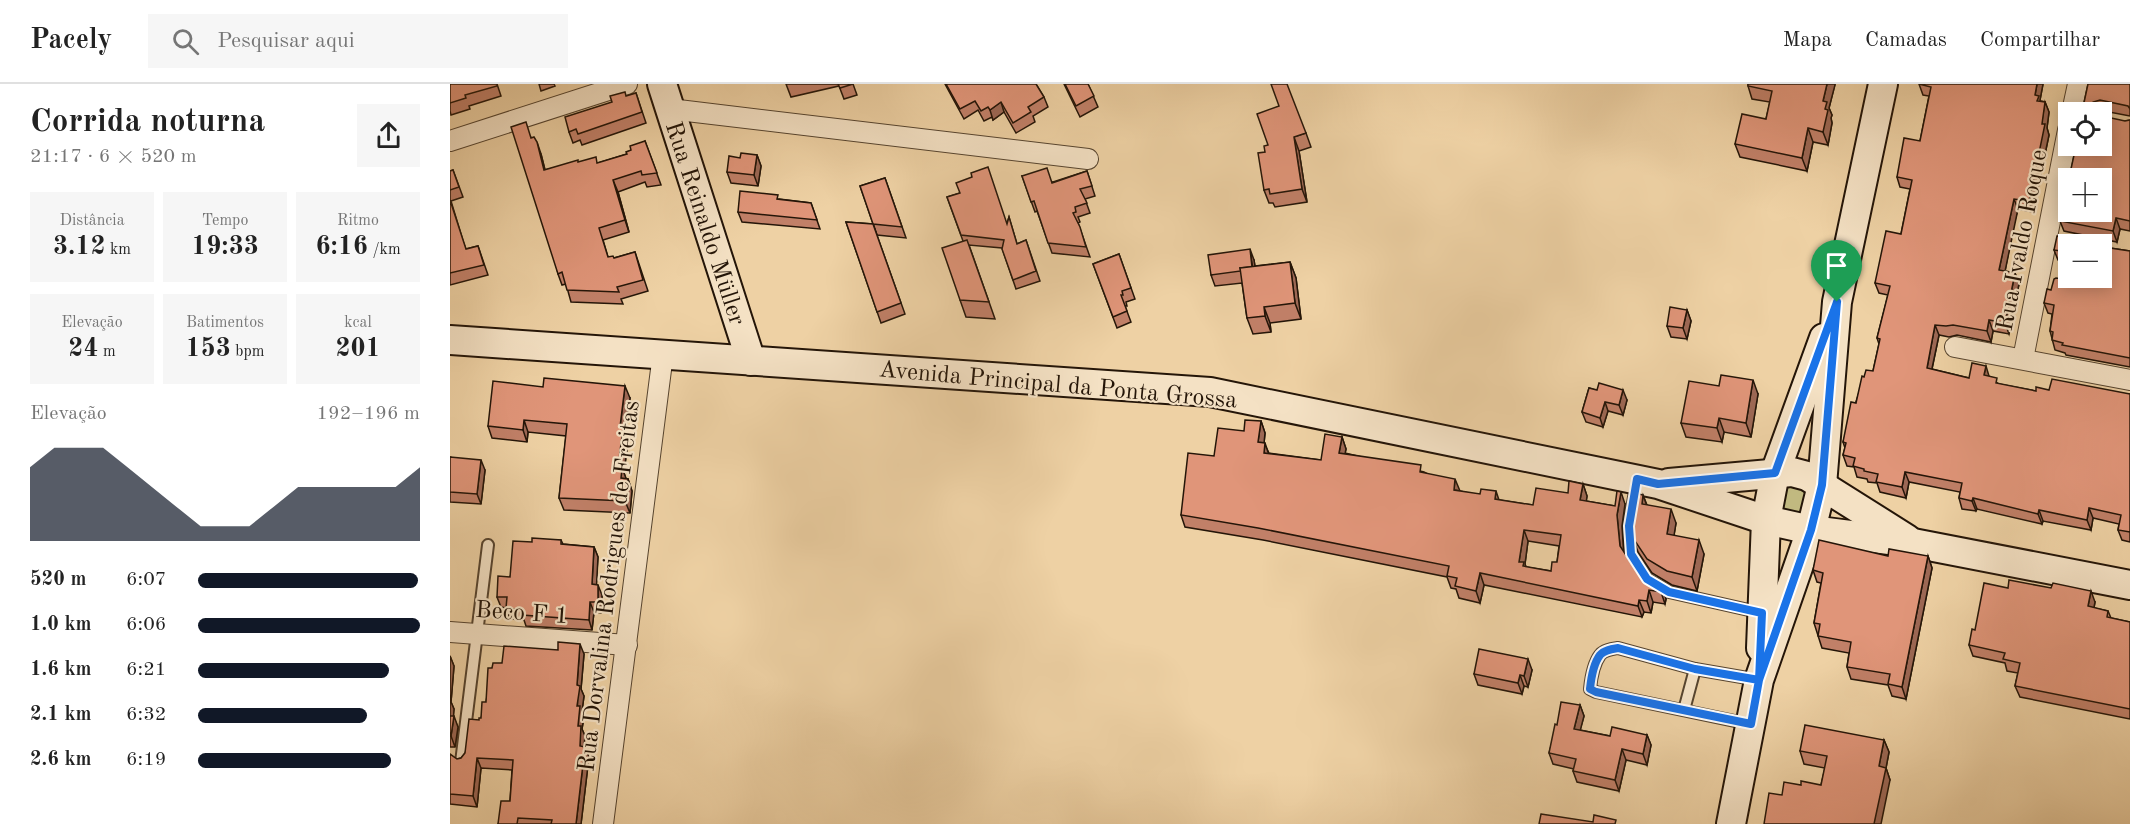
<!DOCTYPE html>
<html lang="pt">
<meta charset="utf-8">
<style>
:root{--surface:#fff;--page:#f6f6f6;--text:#222;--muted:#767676;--line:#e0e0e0;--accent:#111827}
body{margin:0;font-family:"Old Standard TT",serif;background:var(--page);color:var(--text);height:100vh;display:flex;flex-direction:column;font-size:22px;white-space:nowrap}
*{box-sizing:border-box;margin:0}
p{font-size:20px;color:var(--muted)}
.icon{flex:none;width:33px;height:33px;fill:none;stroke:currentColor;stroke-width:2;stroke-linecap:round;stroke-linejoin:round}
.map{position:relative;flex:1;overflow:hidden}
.sheet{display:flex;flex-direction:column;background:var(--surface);width:450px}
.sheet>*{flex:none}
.controls{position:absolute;left:1608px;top:18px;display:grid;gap:12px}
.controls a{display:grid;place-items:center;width:54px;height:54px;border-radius:0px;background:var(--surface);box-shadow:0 3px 15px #0003;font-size:30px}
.pin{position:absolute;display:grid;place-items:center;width:51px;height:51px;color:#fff;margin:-62px -26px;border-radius:50% 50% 50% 0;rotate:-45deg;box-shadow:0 0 6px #0007}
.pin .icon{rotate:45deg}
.round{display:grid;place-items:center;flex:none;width:63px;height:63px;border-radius:0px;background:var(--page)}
.summary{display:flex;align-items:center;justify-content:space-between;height:102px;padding:0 30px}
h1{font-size:33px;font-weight:700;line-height:45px}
.figures{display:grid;grid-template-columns:repeat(3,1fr);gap:9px;height:102px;padding:6px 30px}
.figures div{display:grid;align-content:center;border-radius:0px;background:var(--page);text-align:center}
.figures b{font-size:26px;font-weight:700}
.figures small{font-size:16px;font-weight:400}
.figures p{font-size:16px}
.chart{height:168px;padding:12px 30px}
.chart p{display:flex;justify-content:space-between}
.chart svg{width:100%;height:108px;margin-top:6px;fill:var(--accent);opacity:.7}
ul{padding:0 30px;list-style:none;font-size:20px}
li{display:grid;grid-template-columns:96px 72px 1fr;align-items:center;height:45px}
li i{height:15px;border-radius:8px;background:var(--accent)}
header{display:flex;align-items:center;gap:36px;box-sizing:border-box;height:84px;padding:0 30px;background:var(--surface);border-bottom:2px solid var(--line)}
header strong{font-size:28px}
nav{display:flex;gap:33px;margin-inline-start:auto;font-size:21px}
.search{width:420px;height:54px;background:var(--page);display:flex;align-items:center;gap:15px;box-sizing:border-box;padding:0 21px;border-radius:0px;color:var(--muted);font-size:22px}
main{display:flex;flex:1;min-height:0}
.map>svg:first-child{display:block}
.green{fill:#c1b980;stroke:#726744;stroke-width:1.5}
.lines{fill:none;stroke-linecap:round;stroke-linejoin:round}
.lane-casing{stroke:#56442f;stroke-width:14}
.street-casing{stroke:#56442f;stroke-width:22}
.secondary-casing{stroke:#241508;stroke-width:32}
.lane{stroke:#f4e1c4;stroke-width:10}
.street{stroke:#f4e1c4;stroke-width:20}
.secondary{stroke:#f4e1c4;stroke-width:28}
.wall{fill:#c18068;stroke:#241508;stroke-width:1.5;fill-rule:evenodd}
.shaded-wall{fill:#9d6855;stroke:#241508;stroke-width:1.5}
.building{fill:#e09579;stroke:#241508;stroke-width:1.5;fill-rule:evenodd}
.route-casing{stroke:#fff;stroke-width:12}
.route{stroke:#1a73e8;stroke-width:8}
.labels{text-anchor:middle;stroke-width:4.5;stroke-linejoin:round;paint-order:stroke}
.street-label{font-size:24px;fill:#241508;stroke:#f4e1c4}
</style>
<header>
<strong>Pacely</strong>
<div class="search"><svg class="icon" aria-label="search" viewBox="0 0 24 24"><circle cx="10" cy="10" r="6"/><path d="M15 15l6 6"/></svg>Pesquisar aqui</div>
<nav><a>Mapa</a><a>Camadas</a><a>Compartilhar</a></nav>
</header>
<main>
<section class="sheet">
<div class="summary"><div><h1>Corrida noturna</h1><p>21:17 · 6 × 520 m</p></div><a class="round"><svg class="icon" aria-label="share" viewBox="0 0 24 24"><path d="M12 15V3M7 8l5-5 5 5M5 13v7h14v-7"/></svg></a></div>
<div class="figures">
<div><p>Distância</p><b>3.12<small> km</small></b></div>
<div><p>Tempo</p><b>19:33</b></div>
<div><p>Ritmo</p><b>6:16<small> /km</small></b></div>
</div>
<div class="figures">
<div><p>Elevação</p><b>24<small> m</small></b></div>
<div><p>Batimentos</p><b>153<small> bpm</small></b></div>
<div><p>kcal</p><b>201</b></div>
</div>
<div class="chart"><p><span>Elevação</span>192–196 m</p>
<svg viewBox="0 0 160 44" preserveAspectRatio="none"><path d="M0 44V14L10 6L20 6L30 6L40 14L50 22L60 30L70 38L80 38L90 38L100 30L110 22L120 22L130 22L140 22L150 22L160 14V44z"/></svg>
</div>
<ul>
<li><b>520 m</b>6:07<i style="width:99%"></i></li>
<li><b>1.0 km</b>6:06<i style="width:100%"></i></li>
<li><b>1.6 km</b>6:21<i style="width:86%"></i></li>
<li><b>2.1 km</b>6:32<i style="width:76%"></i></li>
<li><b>2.6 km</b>6:19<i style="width:87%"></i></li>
</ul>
</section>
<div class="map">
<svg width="1680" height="740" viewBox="0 0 1680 740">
<rect width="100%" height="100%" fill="#eed1a4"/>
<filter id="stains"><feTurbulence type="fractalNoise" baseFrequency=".00333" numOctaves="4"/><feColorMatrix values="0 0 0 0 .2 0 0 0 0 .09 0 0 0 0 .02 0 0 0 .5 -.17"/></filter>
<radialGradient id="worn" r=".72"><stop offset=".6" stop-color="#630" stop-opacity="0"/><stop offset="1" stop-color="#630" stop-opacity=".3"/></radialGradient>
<!-- green -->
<polygon class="green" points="1333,400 1358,402 1358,430 1334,433 1325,410"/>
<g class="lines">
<defs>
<g id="lane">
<polyline points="1187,396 1179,442 1181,470 1197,495 1219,508 1312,529"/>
<polyline points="1234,626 1245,585"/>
<path d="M1299,640L1146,608L1140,605C1141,595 1144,579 1150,571C1154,566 1162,565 1168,564L1245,585L1309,596"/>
<polyline points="11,678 38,461"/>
</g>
<g id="street">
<polyline points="220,25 638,75"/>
<polyline points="1622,28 1628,0"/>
<polyline points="0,57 177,0"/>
<polyline points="1505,263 1680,296"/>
<polyline points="1573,275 1618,46"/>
<polyline points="0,548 177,561"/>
<polyline points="153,740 213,270"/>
</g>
<g id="secondary">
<polyline points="212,0 301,277"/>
<polyline points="0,256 760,308 1208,400 1316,436 1361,446 1463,459 1680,501"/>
<polyline points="1219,399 1342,388 1357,392 1457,455"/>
<polyline points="1311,564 1316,436 1325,389 1374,254"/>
<polyline points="1281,740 1309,596 1361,446 1372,401 1387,218 1433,0"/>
</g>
</defs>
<!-- lane casing -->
<use href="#lane" class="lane-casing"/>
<!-- street casing -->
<use href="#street" class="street-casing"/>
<!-- secondary casing -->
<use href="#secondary" class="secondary-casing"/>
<!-- lane -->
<use href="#lane" class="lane"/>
<!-- street -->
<use href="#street" class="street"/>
<!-- secondary -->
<use href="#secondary" class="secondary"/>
</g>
<!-- wall -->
<g class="wall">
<polygon points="0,0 47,0 51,12 19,22 20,25 1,31 0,27"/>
<polygon points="89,0 104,0 105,2 91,7"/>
<polygon points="336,0 403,0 407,11 394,15 389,2 341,13"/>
<polygon points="495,0 586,0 594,13 598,23 583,32 585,38 566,49 554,28 543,36 542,33 534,37 528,26 514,35"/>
<polygon points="614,0 638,0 648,23 630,33"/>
<polygon points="1298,0 1385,0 1379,24 1382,31 1381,34 1382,39 1378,61 1363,58 1357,87 1290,73 1285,60 1316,35 1320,18 1302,15 1298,2"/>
<polygon points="1469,0 1593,0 1590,16 1591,17 1595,18 1599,28 1597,44 1599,51 1583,128 1568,125 1564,140 1555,187 1565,189 1569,200 1559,250 1543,247 1541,258 1507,251 1499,253 1489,251 1482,285 1519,294 1539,293 1549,300 1586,307 1599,306 1680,310 1680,458 1672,456 1668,446 1669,440 1643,434 1641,446 1593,437 1592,440 1527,425 1526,427 1512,425 1509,414 1510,408 1459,398 1456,414 1430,408 1427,399 1418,398 1417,395 1407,393 1404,383 1397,382 1393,371 1395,364 1393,358 1414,293 1423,287 1429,260 1427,254 1438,211 1429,209 1425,199 1451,150 1460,105 1450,103 1447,93 1470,57 1479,12 1473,11"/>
<polygon points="1638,0 1680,0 1680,32 1654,27 1647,28 1632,28"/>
<polygon points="186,9 196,39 132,61 130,56 123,59 119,48 162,18"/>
<polygon points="1680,36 1680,147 1670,145 1667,158 1614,147 1610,137 1675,37"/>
<polygon points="856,49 861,63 849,67 857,118 825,123 823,119 819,119 814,106 815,68 818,61"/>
<polygon points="81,53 91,70 95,86 128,78 148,79 177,70 195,57 211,101 197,103 195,98 168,108 179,148 153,156 158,173 164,174 185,168 198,207 171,215 173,220 121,218 116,200 112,201 108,190"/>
<polygon points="307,71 311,82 308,102 281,99 277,88 290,74"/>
<polygon points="3,86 13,113 1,117 14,160 16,165 28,162 38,191 0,201 0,87"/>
<polygon points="637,87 645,112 635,115 640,129 628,133 630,138 628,139 640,173 602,169 587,127 585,128 572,92 603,98"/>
<polygon points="522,93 557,139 559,133 567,160 576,156 590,197 566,205 552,164 519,161 545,235 516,233 510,216 513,157 497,113 510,109"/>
<polygon points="435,94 456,154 427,151 410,102"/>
<polygon points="329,115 361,119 370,145 292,138 288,128"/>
<polygon points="396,138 423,140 455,230 431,239"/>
<polygon points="1660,164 1680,167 1680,283 1616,271 1615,269 1605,266 1600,247 1602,230 1598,229 1594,219 1601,206 1613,195 1616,177 1608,176 1604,166"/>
<polygon points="669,170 685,215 676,218 677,222 675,222 681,238 667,244 643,180"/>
<polygon points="804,176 805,182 840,178 846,194 851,235 820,239 821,248 803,250 797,234 792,199 765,202 761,191"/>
<polygon points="1237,226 1241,237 1237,255 1221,253 1217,242"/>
<polygon points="1139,304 1177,316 1173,331 1158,327 1153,343 1136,338 1132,328"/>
<polygon points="1308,310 1301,353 1274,348 1272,358 1236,353 1231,339"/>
<polygon points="180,314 175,349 178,356 174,389 176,395 178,395 182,407 180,429 114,426 109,414 116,352 78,348 77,358 42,354 38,342"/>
<path d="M811,337L815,349L814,359L819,369L871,376L892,353L896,365L895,369L974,388L1010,407L1049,416L1083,421L1118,409L1133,400L1137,412L1136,417L1165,422L1175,420L1172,442L1174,468L1187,488L1212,503L1216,515L1215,520L1203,518L1201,529L1194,528L1192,533L1034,501L1030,519L1009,514L1006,505L1001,504L997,493L813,456L735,443L731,431L794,347ZM1078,457L1109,462L1107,478L1101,487L1076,483L1075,480Z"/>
<polygon points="0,373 35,386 31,420 0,418"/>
<polygon points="1193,411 1197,421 1226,439 1224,451 1254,470 1247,507 1222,501 1202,489 1188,468 1183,454"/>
<polygon points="111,456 113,460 144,463 148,473 146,500 152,511 151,529 144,528 142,546 76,542 74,536 60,535 56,524 51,523 47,513 82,458"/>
<polygon points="1438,472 1478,472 1482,484 1456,615 1442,612 1438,601 1401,595 1397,583 1399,569 1372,564 1364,539 1371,499 1367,498 1363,486"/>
<polygon points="1645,518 1644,524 1658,527 1661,534 1680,538 1680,635 1570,613 1565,602 1568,589 1557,587 1555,579 1523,572 1519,561 1525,546"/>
<polygon points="134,570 131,605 134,612 132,627 134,633 132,645 135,652 134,663 135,663 139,673 131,740 48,740 60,717 62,686 31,684 27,723 0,720 0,672 7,675 11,674 15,669 29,636 31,634 36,618 42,584 52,579"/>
<polygon points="0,572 4,582 1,618 4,625 3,632 8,643 5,663 0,663"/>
<polygon points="1082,586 1078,603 1074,602 1072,610 1028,601 1024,590"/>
<polygon points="1130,621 1134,632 1130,646 1160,652 1197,651 1201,661 1197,681 1176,676 1169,707 1127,698 1123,687 1124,685 1103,680 1099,669 1107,641"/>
<polygon points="1434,656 1439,668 1436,684 1440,696 1332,711 1351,701 1371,701 1375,684 1354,680 1350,667"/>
</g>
<!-- shaded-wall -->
<g class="shaded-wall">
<polygon points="1377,0 1385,0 1385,1 1379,24 1382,31 1381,34 1382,39 1378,61 1373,48 1373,17"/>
<polygon points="1587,0 1593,0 1590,16 1592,22 1591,27 1585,11"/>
<polygon points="551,18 554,28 543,36 540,26"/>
<polygon points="1595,18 1599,28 1597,44 1599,51 1583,128 1579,117"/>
<polygon points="1643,18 1647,28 1642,28 1641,23"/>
<polygon points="1358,44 1363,58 1357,87 1352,74"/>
<polygon points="844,53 849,67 857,118 852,105"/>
<polygon points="87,58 91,70 98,98 94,86"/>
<polygon points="307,71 311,82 308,102 304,91"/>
<polygon points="163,96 168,108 179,148 175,136"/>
<polygon points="1564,115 1568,125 1553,197 1549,186"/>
<polygon points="1666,134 1670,145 1667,158 1663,147"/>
<polygon points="800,165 804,176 807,197 803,186"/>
<polygon points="840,178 846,194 851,235 845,219"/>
<polygon points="1565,189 1569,200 1559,250 1555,239"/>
<polygon points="814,223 820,239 821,248 815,232"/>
<polygon points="1237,226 1241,237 1237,255 1233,244"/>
<polygon points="1539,236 1543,247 1541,258 1537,247"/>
<polygon points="1485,241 1489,251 1480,294 1477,284"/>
<polygon points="1536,282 1539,292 1537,302 1534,291"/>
<polygon points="1303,296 1308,310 1301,353 1296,339"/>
<polygon points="175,302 180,314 175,349 178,356 174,389 177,397 171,394 168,384 170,343"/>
<polygon points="1173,306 1177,316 1173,331 1169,321"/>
<polygon points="1155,318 1158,327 1153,343 1150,334"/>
<polygon points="1269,334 1274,348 1272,358 1267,344"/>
<polygon points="74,336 78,348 77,358 73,346"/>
<polygon points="811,337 815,349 813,370 808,358"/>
<polygon points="892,353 896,365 893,380 889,369"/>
<polygon points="815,359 819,371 814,369"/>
<polygon points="31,376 35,386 31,420 27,410"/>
<polygon points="1455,388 1459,398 1456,414 1452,403"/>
<polygon points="178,395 182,407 180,429 175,417"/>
<polygon points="1005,395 1010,407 1004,406"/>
<polygon points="1133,400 1137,412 1135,428 1130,416"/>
<polygon points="1046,407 1050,419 1045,415"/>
<polygon points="1171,408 1175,420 1172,442 1174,474 1170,462 1167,431"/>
<polygon points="1193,411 1198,425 1192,420"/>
<polygon points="1523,414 1527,425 1526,427 1522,417"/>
<polygon points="1639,424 1643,434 1641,446 1637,436"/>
<polygon points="1221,425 1226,439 1222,464 1217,450"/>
<polygon points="1589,426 1593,437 1592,440 1588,430"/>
<polygon points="1074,446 1078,457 1075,480 1078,490 1069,478"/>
<polygon points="1249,456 1254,470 1247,507 1242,493"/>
<polygon points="144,463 148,473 146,511 142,500"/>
<polygon points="1478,472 1482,484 1456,615 1452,603"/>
<polygon points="1030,489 1034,501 1030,519 1026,507"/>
<polygon points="148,501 152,511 151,529 148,518"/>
<polygon points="1212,503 1216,515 1215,520 1211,508"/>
<polygon points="1199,506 1203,518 1201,529 1197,517"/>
<polygon points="1641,507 1645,518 1642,534 1638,522"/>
<polygon points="1189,516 1194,528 1192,533 1188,522"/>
<polygon points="140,518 144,528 142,546 139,536"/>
<polygon points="130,560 134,570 131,605 134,612 132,627 134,633 132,645 135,652 133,673 130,662 128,642 127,601"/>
<polygon points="0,572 4,582 1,618 4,625 3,642 0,636"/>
<polygon points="1078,575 1082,586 1078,603 1074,592"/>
<polygon points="1070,591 1074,602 1072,610 1068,599"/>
<polygon points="1130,621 1134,632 1128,655 1124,645"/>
<polygon points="4,632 8,643 5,663 1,652"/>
<polygon points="1197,651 1201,661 1197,681 1193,670"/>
<polygon points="1434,656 1439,668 1436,684 1440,696 1431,740 1424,740 1429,682"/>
<polygon points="135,663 139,673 131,740 126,740"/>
<polygon points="1172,665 1176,676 1169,707 1165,696"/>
<polygon points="27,674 31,684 27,723 23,712"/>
</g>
<!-- building -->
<g class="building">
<polygon points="0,0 47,0 47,2 15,11 16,14 0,19"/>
<polygon points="388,0 403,0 390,4"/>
<polygon points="496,0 586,0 594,13 578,23 581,28 563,39 551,18 540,26 538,23 531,27 525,17 510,25"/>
<polygon points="615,0 638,0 644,12 626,22"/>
<polygon points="821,0 837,0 856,49 844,53 852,105 820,110 819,105 814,106 808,69 815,68 814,62 818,61 807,30 829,22"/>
<polygon points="1298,0 1377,0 1373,17 1377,18 1375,25 1378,26 1373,48 1358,44 1352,74 1285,60 1292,30 1316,35 1322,7 1298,2"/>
<polygon points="1469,0 1587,0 1585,11 1589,12 1587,17 1595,18 1592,40 1595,40 1579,117 1564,115 1549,186 1565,189 1555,239 1539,236 1537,247 1503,241 1496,242 1485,241 1477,284 1519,294 1522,279 1536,282 1534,291 1547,294 1546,299 1586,307 1586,303 1599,306 1602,295 1680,310 1680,448 1668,446 1671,431 1639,424 1637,436 1589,426 1588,430 1523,414 1522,417 1509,414 1512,399 1455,388 1452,403 1426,398 1428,390 1414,387 1414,385 1403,382 1405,374 1393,371 1396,359 1393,358 1401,318 1406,319 1412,292 1414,293 1416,286 1423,287 1430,255 1427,254 1440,202 1425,199 1436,147 1451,150 1462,96 1447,93 1454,54 1470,57 1481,3"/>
<polygon points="1638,0 1680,0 1680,25 1678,22 1650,16 1643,18 1641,23 1641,27 1643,28 1632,28"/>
<polygon points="175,8 176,12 186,9 192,28 128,50 126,45 119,48 115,33 162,18 160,12"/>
<polygon points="1652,32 1675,37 1680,36 1680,137 1666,134 1663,147 1610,137 1618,96 1618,128 1652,128 1652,94 1619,94 1626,62 1652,62"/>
<polygon points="76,38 81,54 84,53 87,58 94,86 128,76 128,78 146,73 147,79 177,70 176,68 181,66 180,62 195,57 207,89 192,91 191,87 163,96 175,136 149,144 158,173 163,172 164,174 185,168 193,196 167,203 169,208 117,206 112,188 108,190 61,43"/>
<polygon points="291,69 307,71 304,91 277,88 279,72 290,74"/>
<polygon points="538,83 557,140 559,133 567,160 576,156 586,187 563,196 552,165 554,156 511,151 497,113 510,109 506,99 522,93 521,89"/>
<polygon points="597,84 602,99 637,87 642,102 630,105 637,119 625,123 626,128 623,129 630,143 636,163 598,159 584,117 581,118 572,92"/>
<polygon points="3,86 9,103 0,106 0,87"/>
<polygon points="435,94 452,143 423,140 410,102"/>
<polygon points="290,107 328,111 327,115 361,119 367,136 288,128"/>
<polygon points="0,116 16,165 28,162 34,181 0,189"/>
<polygon points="396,138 423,140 451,219 427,228"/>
<path d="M1607,152L1643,156L1660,164L1680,167V274L1612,261L1613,259L1602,256L1603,248L1600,247L1604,221L1594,219L1597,205L1601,206L1604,195L1606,194L1613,195L1617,168L1604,166ZM1618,160H1652V194H1618Z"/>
<polygon points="517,156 539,218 510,216 492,164"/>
<polygon points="800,165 802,183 790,184 791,187 761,191 758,171"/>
<polygon points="669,170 681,204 672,207 673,211 671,211 677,227 663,233 643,180"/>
<polygon points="840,178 845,219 814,223 815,232 797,234 790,184"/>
<polygon points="1220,223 1237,226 1233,244 1217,242"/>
<polygon points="1271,291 1303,296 1296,339 1269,334 1267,344 1231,339 1239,297 1269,302"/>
<polygon points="94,294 175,302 170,343 173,344 168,384 172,385 171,394 178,395 175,417 109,414 117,340 74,336 73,346 38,342 43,297 93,303"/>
<polygon points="1149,299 1173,306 1169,321 1155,318 1150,334 1132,328 1139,304 1147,306"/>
<path d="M795,336L811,337L808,358L815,359L814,369L871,376L875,350L892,353L889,369L971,381L970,388L1005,395L1004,406L1030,410L1031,405L1046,407L1045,415L1083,421L1086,404L1118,409L1119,397L1133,400L1130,416L1165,422L1167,407L1171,408L1167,431L1170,462L1187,488L1212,503L1211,508L1199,506L1197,517L1189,516L1188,522L1030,489L1026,507L1005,502L1007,494L997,492L999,482L808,444L731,431L738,369L764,372L768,344L794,347ZM1074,446L1111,451L1107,478H1102L1101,487L1073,482L1074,478H1069Z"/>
<polygon points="0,373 31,376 27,410 0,408"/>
<polygon points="1185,409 1193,411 1192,420 1221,425 1217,450 1249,456 1242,493 1217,487 1197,475 1183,454 1181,428"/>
<polygon points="82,454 111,456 111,460 144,463 142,500 148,501 148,518 140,518 139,536 72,531 73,526 56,524 57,513 47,513 48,492 60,493 63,457 82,458"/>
<polygon points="1369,456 1438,472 1439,465 1478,472 1452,603 1438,600 1440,590 1397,583 1401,558 1368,552 1370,540 1364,539 1373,489 1363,486"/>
<polygon points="1559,496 1601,504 1603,499 1641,507 1638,522 1658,527 1657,533 1680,538 1680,625 1565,602 1570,579 1553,575 1555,569 1519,561 1522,545 1525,546 1534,499 1558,504"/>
<polygon points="108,558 130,560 127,601 130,602 127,622 130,622 128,642 131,642 130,662 135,663 126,740 101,740 102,736 68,734 67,740 48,740 51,717 60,717 63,676 27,674 23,712 0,710 0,670 7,675 11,674 15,669 19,635 29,636 29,634 31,634 32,618 36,618 38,584 42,584 43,579 52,579 54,562 108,566"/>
<polygon points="1029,565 1078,575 1074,592 1070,591 1068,599 1024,590"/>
<polygon points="1111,618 1130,621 1124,645 1160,652 1162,643 1197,651 1193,670 1172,665 1165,696 1123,687 1126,675 1099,669 1105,640 1107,641"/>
<polygon points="0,632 4,632 1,652 0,652"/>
<polygon points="1355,641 1434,656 1429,682 1436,684 1424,740 1314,740 1319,709 1332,711 1334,698 1351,701 1351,697 1371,701 1377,672 1350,667"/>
<polygon points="1091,730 1143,738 1144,731 1166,736 1165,740 1089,740"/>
</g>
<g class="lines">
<defs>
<path id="route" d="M1387,218L1325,389L1208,400L1187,395L1179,442L1181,470L1197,495L1219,508L1312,529L1309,596L1245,585L1168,564C1162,565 1154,566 1150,571C1144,579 1141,595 1140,605L1146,608L1301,640L1309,596L1361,446L1372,401L1387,218"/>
</defs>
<!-- route casing -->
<use href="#route" class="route-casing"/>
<!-- route -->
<use href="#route" class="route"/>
</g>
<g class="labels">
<!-- street labels -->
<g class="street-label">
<text transform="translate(256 139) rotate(72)" y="8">Rua Reinaldo Müller</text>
<text transform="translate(1571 156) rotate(-79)" y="8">Rua Ivaldo Roque</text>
<text transform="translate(608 300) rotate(5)" y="8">Avenida Principal da Ponta Grossa</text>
<text transform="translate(158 502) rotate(-83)" y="8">Rua Dorvalina Rodrigues de Freitas</text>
<text transform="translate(72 528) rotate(4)" y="8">Beco F 1</text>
</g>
</g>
<rect width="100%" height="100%" filter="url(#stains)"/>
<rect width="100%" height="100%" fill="url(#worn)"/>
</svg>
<div class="controls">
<a><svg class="icon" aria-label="locate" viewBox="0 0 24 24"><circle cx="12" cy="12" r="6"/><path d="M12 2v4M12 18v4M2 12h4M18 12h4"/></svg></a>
<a>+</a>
<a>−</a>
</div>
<div class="pin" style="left:1387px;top:218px;background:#1e9e55"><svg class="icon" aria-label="arrive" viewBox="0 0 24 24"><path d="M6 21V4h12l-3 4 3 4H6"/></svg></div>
</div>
</main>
